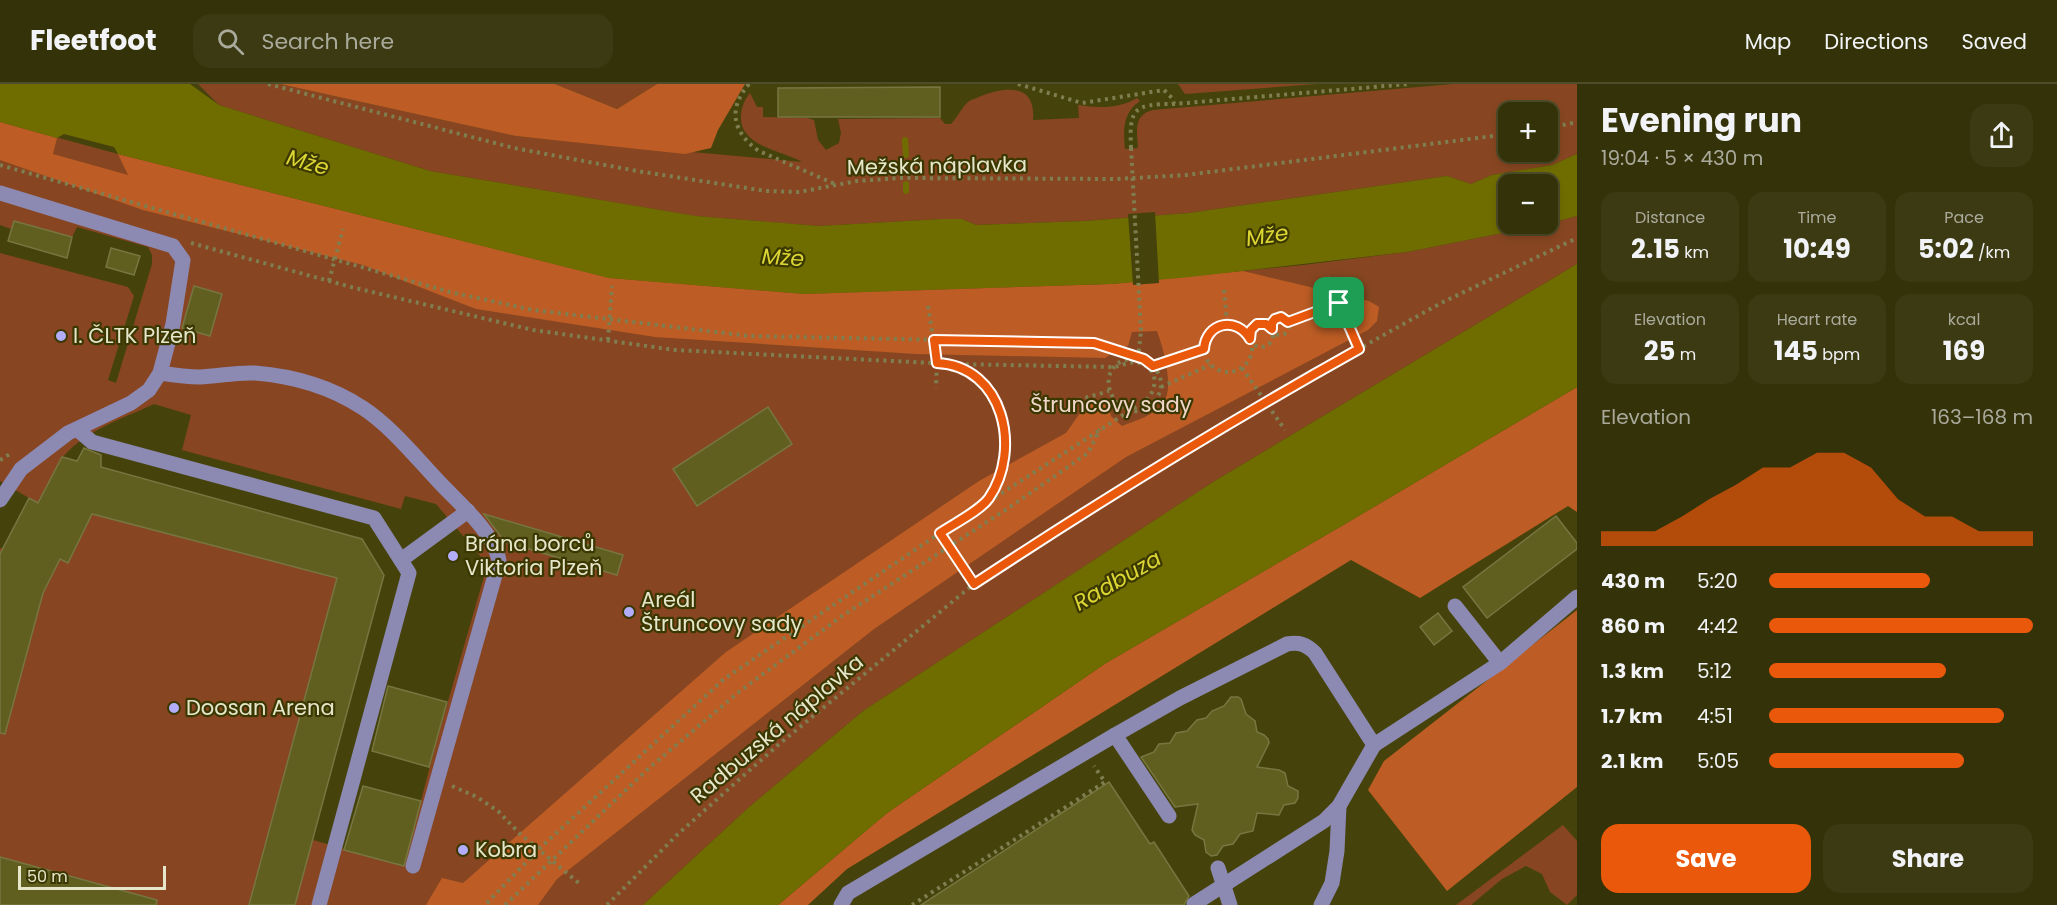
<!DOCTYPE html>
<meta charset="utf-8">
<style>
:root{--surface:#343208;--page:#3c3a12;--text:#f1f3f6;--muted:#a9aa9c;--line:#4e4d29;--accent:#ea580c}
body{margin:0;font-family:Poppins,sans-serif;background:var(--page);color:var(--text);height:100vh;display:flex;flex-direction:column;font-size:22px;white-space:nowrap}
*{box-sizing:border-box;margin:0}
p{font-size:20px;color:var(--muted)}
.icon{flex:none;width:33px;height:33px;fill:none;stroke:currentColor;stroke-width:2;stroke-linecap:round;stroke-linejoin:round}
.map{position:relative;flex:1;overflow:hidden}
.details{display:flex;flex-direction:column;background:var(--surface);width:480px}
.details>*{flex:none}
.fabs{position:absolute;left:1498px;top:18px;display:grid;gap:12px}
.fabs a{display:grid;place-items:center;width:60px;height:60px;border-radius:12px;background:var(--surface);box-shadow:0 3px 9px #0003,0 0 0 2px var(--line);font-size:30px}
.scale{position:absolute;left:18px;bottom:15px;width:148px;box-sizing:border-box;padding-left:6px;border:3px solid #e6e6ca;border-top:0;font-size:16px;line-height:21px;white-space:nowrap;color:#e6e6ca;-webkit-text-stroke:4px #3a3800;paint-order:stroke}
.pin{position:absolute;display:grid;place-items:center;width:51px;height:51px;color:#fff;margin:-26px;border-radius:12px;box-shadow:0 3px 9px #0006}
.round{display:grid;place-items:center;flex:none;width:63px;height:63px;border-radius:18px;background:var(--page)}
.headline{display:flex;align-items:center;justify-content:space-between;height:102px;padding:0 24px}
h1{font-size:33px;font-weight:700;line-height:45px}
.metrics{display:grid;grid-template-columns:repeat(3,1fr);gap:9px;height:102px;padding:6px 24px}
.metrics div{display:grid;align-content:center;border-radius:15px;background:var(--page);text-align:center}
.metrics b{font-size:26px;font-weight:700}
.metrics small{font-size:16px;font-weight:400}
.metrics p{font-size:16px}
.chart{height:168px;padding:12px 24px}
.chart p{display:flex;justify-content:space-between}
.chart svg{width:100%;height:108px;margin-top:6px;fill:var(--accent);opacity:.7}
.action{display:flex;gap:12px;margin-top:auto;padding:12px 24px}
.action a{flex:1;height:69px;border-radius:18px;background:var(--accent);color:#fff;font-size:24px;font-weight:700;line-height:69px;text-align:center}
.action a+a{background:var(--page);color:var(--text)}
ul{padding:0 24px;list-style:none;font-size:20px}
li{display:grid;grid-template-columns:96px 72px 1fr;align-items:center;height:45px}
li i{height:15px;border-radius:8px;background:var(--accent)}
header{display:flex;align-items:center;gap:36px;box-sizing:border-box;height:84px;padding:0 30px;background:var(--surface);border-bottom:2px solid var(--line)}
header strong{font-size:28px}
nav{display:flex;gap:33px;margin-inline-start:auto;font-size:21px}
.search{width:420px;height:54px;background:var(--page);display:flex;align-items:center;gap:15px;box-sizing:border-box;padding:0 21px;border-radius:18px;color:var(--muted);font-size:22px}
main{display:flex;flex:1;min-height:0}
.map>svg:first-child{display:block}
.green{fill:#874621;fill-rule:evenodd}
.forest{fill:#bd5d25}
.water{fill:#706d00;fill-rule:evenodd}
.pier{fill:#45430b}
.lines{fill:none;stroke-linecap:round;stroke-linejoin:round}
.stream{stroke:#706d00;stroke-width:6}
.building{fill:#615f20;stroke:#777641;stroke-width:1.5}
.path{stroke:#7f7e50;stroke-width:4;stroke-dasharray:3 4.5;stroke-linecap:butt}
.minor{stroke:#8c89b3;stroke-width:15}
.path-bridge{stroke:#7f7e50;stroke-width:4;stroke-dasharray:3 4.5;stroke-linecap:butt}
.route-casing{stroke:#fff;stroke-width:12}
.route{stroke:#ea580c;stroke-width:8}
.poi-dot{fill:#b3adf9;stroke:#3a3800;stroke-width:2}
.labels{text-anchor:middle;stroke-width:4.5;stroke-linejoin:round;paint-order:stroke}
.street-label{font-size:21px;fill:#e6e6ca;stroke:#3a3800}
.poi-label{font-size:21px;fill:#e6e6ca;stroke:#3a3800;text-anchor:start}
.park-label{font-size:21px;fill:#f1d7ca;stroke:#3a3800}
.water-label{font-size:22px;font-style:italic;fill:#dcd634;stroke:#3a3800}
</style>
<header>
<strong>Fleetfoot</strong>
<div class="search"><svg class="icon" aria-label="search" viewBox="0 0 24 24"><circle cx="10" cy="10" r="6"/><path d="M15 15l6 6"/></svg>Search here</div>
<nav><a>Map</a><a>Directions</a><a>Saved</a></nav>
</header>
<main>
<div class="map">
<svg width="1577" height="821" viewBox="0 0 1577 821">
<rect width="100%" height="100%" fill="#45430b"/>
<!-- green -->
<g class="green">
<path d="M198,0H280L517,52L802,78C783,67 739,62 741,32C741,24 745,15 750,9L757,23H763V33L807,34L814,36L818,56L826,66L839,59L841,49L838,35L940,34L945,40H951C957,34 962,23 968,18C972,15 978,14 981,12C1007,2 1036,0 1033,36L1079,34L1078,21C1098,24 1119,25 1137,14L1140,17C1123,28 1123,46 1125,65L1138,64C1137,47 1133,31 1153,26L1453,0H1577V70L1552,81L1492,91L1471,100L1447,92L1189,129L1084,137L976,141L962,135H942L819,142L695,132L430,87L219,21ZM1509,28H1548V68H1509Z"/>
<polygon points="555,0 657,0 617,25"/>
<polygon points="1178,0 1317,0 1185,10"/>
<path d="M0,38L118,70L609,194L940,204L1112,200L1303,181L1407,168L1547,140L1577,132V180L1213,398L863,627L748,724L643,821H0V464L3,465L29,414L0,397V169L128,203L134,212L108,296L116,299L152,180V171L148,163L77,143L72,153L14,137L11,145L0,141ZM154,320L191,331L182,366L401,425L405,412L436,420L481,473L485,489L436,659L404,782L313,756L384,491L362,455L63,373C86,346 122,335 154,320Z"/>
<polygon points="1563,741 1577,757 1577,811 1567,821 1550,808 1542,790 1526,782 1502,795 1471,821 1456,821"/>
</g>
<!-- forest -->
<g class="forest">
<polygon points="280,0 555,0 617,25 657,0 745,0 718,46 711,64 685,70 516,52"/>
<path d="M0,38L57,54L53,70L128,91L118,70L610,194L804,210L1112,200L1243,187L1369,217L1379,223L1377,237L1368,246L1126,373L874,545L557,795L538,821H426L442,794L463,799L726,568L979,397L1066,349L1085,322L1100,317L1109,324L1111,332L1122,342C1135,337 1155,331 1163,319C1175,304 1163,263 1157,247L1132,248L1128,262L1120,264L1105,274L916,270L655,253L476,225L363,181L143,126L0,76Z"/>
<polygon points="1577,303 1577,428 1568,422 1420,514 1351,476 847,785 808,821 778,821 887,729 1106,579 1345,440"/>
<polygon points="1577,526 1577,703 1447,807 1368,706 1384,677"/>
</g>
<!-- water -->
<g class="water">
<path d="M0,0H190L219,21L430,87L696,132L819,142L942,135H962L976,141L1085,137L1189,129L1447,92L1471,100L1492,91L1552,81L1577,70V132L1547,140L1407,168L1190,193L1112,200L804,210L609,194L118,70L114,63L64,50L57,54L0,38ZM1509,100H1548V140H1509Z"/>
<polygon points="1577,180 1577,303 1345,440 1106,579 887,729 778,821 643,821 748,724 863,627 1213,398"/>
</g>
<!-- pier -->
<polygon class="pier" points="1155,128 1159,199 1133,201 1128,130"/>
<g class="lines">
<!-- stream -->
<g class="stream">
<polyline points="905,56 906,71"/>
<polyline points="906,100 906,107"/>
</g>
</g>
<!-- building -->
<g class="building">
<polygon points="940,3 940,33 778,33 778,4"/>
<polygon points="14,137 72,153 67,174 8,157"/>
<polygon points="111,164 140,172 134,191 106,183"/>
<polygon points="194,202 222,210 210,252 182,244"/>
<polygon points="768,323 792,360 697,422 673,385"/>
<polygon points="84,364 101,371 101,383 362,455 384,491 295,821 249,821 337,494 92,430 68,479 60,475 43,509 5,650 0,649 0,470 29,414 38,419 62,373 77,377"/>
<polygon points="484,430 623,471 617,491 505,458"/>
<polygon points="1556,432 1577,459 1577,465 1487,534 1463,503"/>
<polygon points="1438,529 1452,547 1434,561 1420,543"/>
<polygon points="388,602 447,618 429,683 372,667"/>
<polygon points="1231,613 1238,613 1241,615 1246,630 1255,637 1257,648 1264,651 1268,655 1269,659 1257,683 1279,686 1285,689 1288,702 1298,707 1298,714 1295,719 1284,721 1279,731 1257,729 1253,747 1240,750 1233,760 1223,762 1217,771 1211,772 1206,768 1204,756 1195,751 1192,746 1198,720 1175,723 1141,673 1154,668 1159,660 1170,659 1176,649 1187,647 1197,636 1206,634 1212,627 1224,622"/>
<polygon points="1109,698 1150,760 1154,758 1189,812 1184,821 921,821"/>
<polygon points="363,702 421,717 404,782 344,766"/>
<polygon points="0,773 157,816 156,821 0,821"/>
</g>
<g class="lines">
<!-- path -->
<g class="path">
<polyline points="268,0 514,64 637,87 766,107 799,108 857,97 901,94 1117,95 1186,91 1509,50"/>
<path d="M749,0C727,25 733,49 759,67L835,100"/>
<polyline points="1018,0 1082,19 1164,6 1172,14 1174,20"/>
<polyline points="1548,44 1577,38"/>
<path d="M1131,64C1129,24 1134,20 1174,20L1409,0"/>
<path d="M0,81L450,208L533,226L749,252L1094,259C1115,266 1161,273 1161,300C1161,309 1157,315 1150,321C1116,349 1083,275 1138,274"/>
<path d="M191,159L351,203L533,246L675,266L951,280L1115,283C1122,281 1131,277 1139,279C1159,284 1158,306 1145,317L940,449L724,595L539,765L485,821"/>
<polyline points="1327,193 1359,265"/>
<polyline points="329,197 343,145"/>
<polyline points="1224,206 1227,240"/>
<polyline points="928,222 937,279 936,304"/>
<circle cx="1280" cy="242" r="9"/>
<polyline points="1288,238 1364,210"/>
<circle cx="1261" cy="251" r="12"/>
<circle cx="1228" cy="264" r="24"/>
<polyline points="608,256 612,202"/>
<polyline points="1138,275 1141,247"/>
<path d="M952,280C962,286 974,291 983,300C1015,330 1009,383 987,417"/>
<polyline points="1153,282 1204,265"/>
<polyline points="1242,284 1285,346"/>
<polyline points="1161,303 1210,281"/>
<polyline points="1071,318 1109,307"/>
<polyline points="0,376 10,370"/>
<polyline points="940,449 974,500 1063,442 1244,329 1441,219 1577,154"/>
<polyline points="452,702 477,713 498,727 519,749 581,801"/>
<polyline points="505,821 649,684 740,607 842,532 1010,423 1088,369 1100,345"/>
<polyline points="607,821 678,750 778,661 974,500"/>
<polyline points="912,821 1105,698 1094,682"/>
</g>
<!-- minor -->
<g class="minor">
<polyline points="0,109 173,162 183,176 173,240 160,289 149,306 131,319 68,349 21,385 0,416"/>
<path d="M160,289C173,291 186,293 200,293C219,292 237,288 255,289C293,292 331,303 363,324C392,343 418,376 442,401C460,420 495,450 499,477L413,782"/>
<polyline points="77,345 92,358 374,434 409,489 319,821"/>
<polyline points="401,476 468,427"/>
<polyline points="1500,579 1577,513"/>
<path d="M1115,651L1180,614L1287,560C1299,558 1306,560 1315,569L1374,661L1339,722L1324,737L1194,820"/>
<polyline points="1374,661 1500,579 1455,522"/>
<polyline points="1218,784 1230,821"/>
<polyline points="841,821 848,809 1115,651 1169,732"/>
<polyline points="1321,821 1332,799 1337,767 1339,722"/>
</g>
<!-- path-bridge -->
<polyline class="path-bridge" points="1131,64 1141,247"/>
</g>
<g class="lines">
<defs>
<path id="route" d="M1339,219L1359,265C1228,338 1100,417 974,500L940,449C953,440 980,427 989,414C1022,366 1004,282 937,279L934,256L1094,259L1144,275L1153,282L1204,265C1206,238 1237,232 1250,255L1251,246L1257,240H1266L1272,245V239L1275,235L1281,233L1288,238Z"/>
</defs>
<!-- route casing -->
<use href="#route" class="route-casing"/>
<!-- route -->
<use href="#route" class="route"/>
</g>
<!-- markers -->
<g class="poi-dot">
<circle cx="61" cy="252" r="6"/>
<circle cx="453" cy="472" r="6"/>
<circle cx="629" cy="528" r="6"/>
<circle cx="174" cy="624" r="6"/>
<circle cx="463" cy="766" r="6"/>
</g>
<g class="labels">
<!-- street labels -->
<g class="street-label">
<text transform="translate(937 82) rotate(-1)" y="7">Mežská náplavka</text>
<text transform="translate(777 645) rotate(-40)" y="7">Radbuzská náplavka</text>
</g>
<!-- poi labels -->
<g class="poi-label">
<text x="73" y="259">I. ČLTK Plzeň</text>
<text x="465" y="467">Brána borců<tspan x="465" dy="24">Viktoria Plzeň</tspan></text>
<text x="641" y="523">Areál<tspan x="641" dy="24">Štruncovy sady</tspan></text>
<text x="186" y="631">Doosan Arena</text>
<text x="475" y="773">Kobra</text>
</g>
<!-- park labels -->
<g class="park-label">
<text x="1111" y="328">Štruncovy sady</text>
</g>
<!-- water labels -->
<g class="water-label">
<text transform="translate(308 78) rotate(16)" y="8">Mže</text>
<text transform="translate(1267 151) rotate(-8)" y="8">Mže</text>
<text transform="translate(783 173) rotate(4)" y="8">Mže</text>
<text transform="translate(1117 496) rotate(-30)" y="8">Radbuza</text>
</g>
</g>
</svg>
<div class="fabs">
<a>+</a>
<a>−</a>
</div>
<div class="scale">50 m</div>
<div class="pin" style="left:1339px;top:219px;background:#1e9e55"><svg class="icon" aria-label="arrive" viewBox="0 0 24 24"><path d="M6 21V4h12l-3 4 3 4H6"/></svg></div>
</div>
<section class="details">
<div class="headline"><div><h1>Evening run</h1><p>19:04 · 5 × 430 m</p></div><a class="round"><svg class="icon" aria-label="share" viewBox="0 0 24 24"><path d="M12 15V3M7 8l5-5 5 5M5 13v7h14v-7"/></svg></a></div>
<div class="metrics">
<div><p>Distance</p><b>2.15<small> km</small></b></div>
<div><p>Time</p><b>10:49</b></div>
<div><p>Pace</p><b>5:02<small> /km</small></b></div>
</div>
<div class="metrics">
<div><p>Elevation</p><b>25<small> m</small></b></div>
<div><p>Heart rate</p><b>145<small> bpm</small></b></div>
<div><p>kcal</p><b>169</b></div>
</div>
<div class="chart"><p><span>Elevation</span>163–168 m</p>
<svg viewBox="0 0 160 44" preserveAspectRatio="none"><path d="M0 44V38L10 38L20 38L30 32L40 25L50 19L60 12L70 12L80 6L90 6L100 12L110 25L120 32L130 32L140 38L150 38L160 38V44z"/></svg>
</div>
<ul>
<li><b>430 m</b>5:20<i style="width:61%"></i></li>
<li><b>860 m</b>4:42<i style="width:100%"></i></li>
<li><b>1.3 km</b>5:12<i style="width:67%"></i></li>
<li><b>1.7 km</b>4:51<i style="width:89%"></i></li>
<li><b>2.1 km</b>5:05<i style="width:74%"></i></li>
</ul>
<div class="action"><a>Save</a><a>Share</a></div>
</section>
</main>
